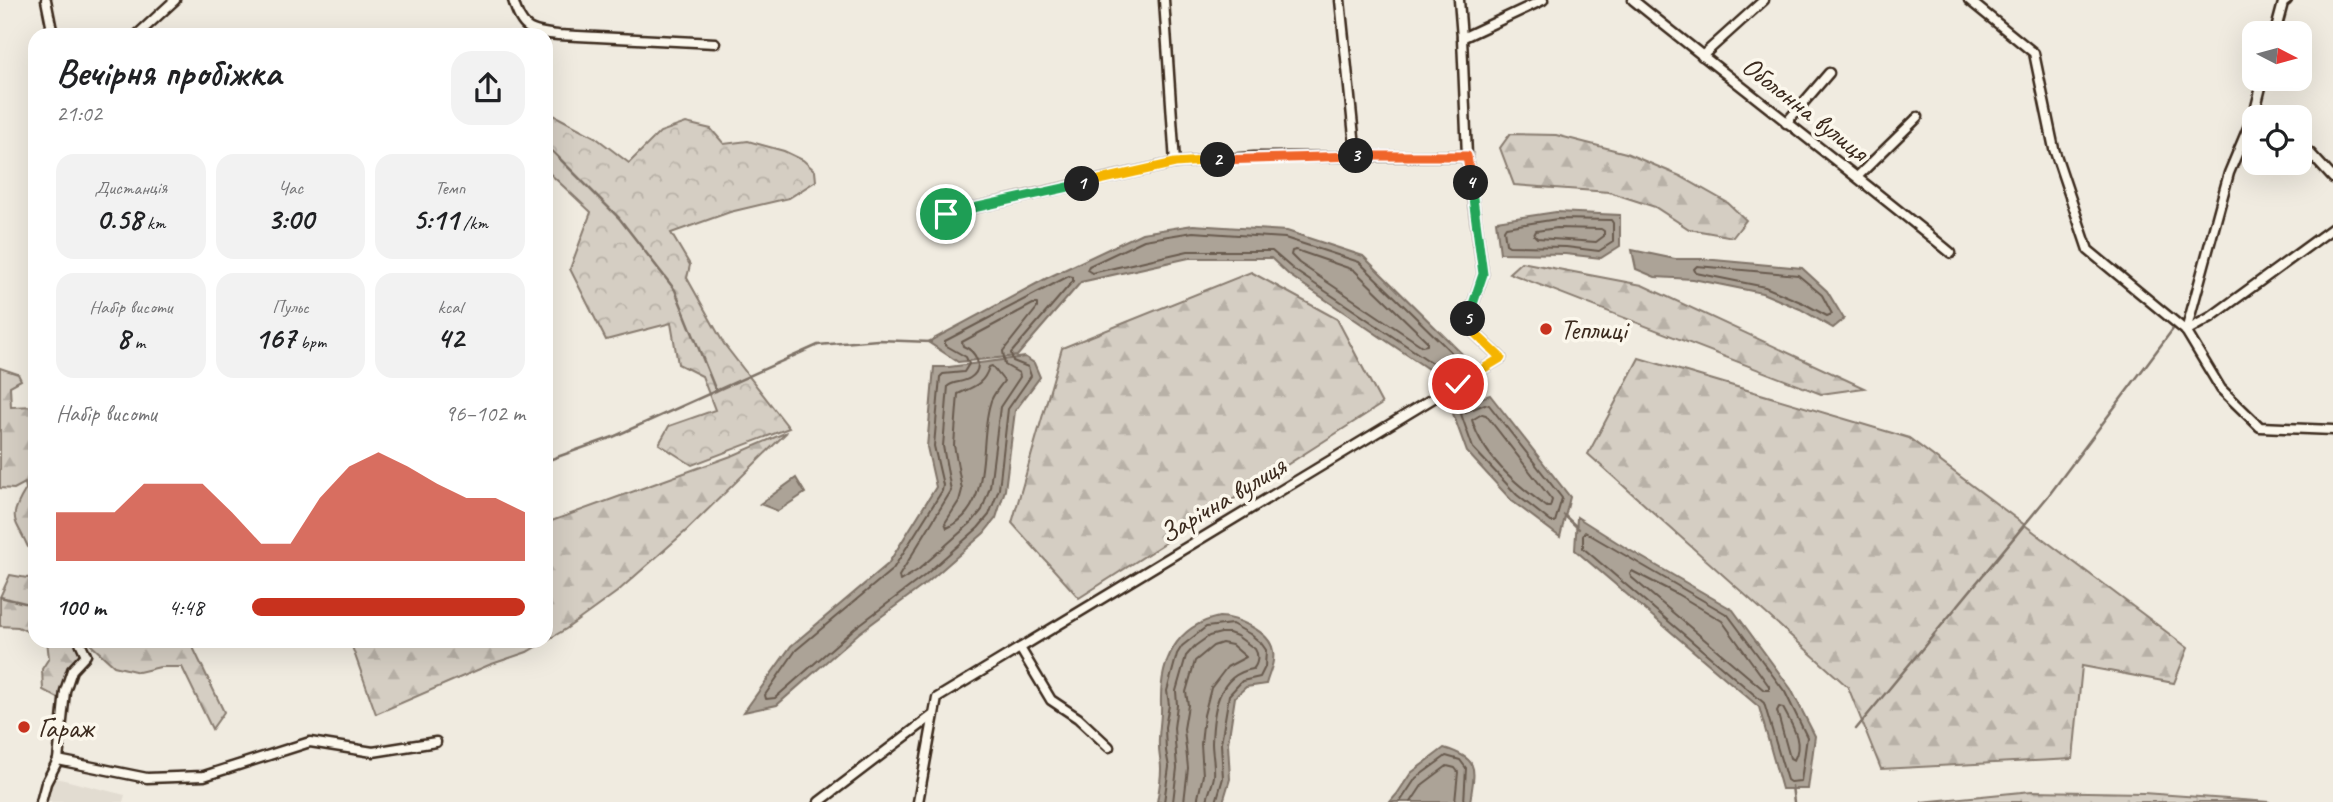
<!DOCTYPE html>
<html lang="uk">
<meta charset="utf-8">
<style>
:root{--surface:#fff;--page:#f2f2f2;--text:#202124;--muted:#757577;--accent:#c8321e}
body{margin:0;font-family:Caveat,sans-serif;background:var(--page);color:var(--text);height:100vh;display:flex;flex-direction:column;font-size:26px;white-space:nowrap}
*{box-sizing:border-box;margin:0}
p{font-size:23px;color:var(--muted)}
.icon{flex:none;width:38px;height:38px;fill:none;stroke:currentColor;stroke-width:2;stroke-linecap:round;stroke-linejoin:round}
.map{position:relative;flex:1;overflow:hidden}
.panel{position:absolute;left:28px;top:28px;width:525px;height:620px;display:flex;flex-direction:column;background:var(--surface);border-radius:21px;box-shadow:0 7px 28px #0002}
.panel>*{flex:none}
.needle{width:46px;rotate:96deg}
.tools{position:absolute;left:2242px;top:21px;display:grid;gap:14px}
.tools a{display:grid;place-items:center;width:70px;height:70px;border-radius:14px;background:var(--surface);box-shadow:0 7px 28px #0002;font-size:35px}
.pin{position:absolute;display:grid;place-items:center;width:60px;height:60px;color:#fff;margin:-30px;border:4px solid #fff;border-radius:50%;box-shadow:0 2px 7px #0007}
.km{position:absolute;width:35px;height:35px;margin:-18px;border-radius:50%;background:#222;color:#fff;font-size:19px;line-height:35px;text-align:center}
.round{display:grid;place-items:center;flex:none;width:74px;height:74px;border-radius:21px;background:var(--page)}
.overview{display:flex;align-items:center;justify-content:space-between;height:119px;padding:0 28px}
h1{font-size:38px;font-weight:800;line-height:52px}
.stats{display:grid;grid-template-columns:repeat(3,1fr);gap:10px;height:119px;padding:7px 28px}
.stats div{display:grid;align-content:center;border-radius:18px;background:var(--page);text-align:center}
.stats b{font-size:30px;font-weight:800}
.stats small{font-size:19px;font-weight:400}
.stats p{font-size:19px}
.chart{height:196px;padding:14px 28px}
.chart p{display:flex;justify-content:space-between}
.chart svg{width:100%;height:126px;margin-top:7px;fill:var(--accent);opacity:.7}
ul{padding:0 28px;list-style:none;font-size:23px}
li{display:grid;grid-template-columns:112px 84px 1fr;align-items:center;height:52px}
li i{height:18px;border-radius:9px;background:var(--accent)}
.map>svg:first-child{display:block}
.built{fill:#e2dcd1}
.forest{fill:url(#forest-firs);stroke:#887c70;stroke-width:2}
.wetland{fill:url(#wetland-marsh);stroke:#887c70;stroke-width:2}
.park{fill:url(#park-crowns);stroke:#887c70;stroke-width:2}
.water{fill:#aca397;stroke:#7f7367;stroke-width:2}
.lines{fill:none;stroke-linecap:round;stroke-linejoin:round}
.shore{stroke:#685a4e;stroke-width:2}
.stream{stroke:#7f7367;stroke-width:2.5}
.minor-casing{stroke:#3b2a1e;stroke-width:13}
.minor{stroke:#fbf7ec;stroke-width:8}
.split-1-casing{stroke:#fff;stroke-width:14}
.split-2-casing{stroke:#fff;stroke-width:14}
.split-3-casing{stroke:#fff;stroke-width:14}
.split-4-casing{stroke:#fff;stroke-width:14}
.split-5-casing{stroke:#fff;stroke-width:14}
.split-6-casing{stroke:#fff;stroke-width:14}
.split-1{stroke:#22a559;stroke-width:9}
.split-2{stroke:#f5b400;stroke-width:9}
.split-3{stroke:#f0652b;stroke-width:9}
.split-4{stroke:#f0652b;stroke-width:9}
.split-5{stroke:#22a559;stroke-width:9}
.split-6{stroke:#f5b400;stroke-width:9}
.poi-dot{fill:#c8321e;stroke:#fbf7ec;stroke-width:2.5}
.labels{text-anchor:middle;stroke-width:7;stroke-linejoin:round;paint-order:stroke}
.street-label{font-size:28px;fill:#3b2a1e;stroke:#fbf7ec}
.poi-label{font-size:28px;fill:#3b2a1e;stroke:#fbf7ec;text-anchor:start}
</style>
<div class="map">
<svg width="2333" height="802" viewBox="0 0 2333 802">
<defs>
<pattern id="forest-firs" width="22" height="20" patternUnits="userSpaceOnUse" patternTransform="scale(1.75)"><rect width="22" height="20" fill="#d5cec3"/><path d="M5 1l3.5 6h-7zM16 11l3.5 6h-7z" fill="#b8b1a7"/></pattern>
<pattern id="wetland-marsh" width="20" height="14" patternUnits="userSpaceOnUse" patternTransform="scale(1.75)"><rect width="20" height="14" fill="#d5cec3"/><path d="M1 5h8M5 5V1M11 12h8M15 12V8" fill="none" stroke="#b8b1a7"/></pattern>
<pattern id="park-crowns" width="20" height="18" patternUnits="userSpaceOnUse" patternTransform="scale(1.75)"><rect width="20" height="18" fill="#d5cec3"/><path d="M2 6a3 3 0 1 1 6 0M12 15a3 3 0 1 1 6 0" fill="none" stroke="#b8b1a7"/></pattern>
</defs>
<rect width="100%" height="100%" fill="#f0ebe0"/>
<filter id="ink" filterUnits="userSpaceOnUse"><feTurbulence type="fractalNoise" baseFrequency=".0143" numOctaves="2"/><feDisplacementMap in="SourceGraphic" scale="14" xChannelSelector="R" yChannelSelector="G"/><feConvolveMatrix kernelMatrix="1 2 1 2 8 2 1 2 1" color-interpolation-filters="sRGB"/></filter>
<g filter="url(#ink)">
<!-- built -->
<polygon class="built" points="52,777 125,795 123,802 45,802"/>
<!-- forest -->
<g class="forest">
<polygon points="1510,134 1556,135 1626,153 1680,176 1728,203 1746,220 1733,237 1689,229 1655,207 1609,192 1514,185 1500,148"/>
<polygon points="1521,262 1642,285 1864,388 1821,394 1509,273"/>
<polygon points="1251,272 1337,319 1382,404 1079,598 1012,523 1062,348"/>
<polygon points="1639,358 1909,438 2188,648 2174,683 2082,666 2073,759 1881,769 1848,687 1588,454"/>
<path d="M0,368L18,374L21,380L10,386L11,407L35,406V549L28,547C15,518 7,520 26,489L25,483L14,489L0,488Z"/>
<polygon points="787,432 687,530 617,592 566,629 527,652 489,665 376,714 350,641 546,640 546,523 734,455"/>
<polygon points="10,575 27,578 35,576 35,635 18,627 0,626 0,597"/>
<polygon points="47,641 79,641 86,655 72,670 65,691 58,698 43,690 42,669 49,658"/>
<polygon points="91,641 190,641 224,712 212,729 182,667 160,667 139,672 114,666 91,645"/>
</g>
<!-- wetland -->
<polygon class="wetland" points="2032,791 2143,793 2270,802 1921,802"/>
<!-- park -->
<polygon class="park" points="546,111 595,137 629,163 660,132 686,123 711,129 724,144 748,141 784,151 803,160 815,171 816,181 789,198 730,212 671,233 690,265 687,278 724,344 789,428 692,465 659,444 669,426 715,410 702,376 678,364 671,323 606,340 570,269 591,212 546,170"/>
<!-- water -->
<g class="water">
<polygon points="1556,212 1620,215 1620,246 1601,258 1565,254 1500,253 1496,221"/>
<polygon points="1193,225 1287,231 1363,256 1463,355 1437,375 1289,275 1271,258 1189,258 1081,282 1017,356 958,362 928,342 1047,278 1142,233"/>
<polygon points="1632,250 1675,259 1703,259 1802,268 1827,291 1844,319 1833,328 1800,309 1762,293 1693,279 1655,277 1636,269"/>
<polygon points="1025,357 1034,363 1040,377 1015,411 1005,490 996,518 984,533 928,582 859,633 777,705 744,712 791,646 888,564 936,487 927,447 934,367 949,367"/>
<polygon points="1490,395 1570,497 1560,537 1512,501 1467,452 1451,408"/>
<polygon points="796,478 805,493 778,511 760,504"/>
<polygon points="1577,517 1626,548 1733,610 1791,689 1815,736 1808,789 1782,789 1759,707 1575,550"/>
<path d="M1219,617C1236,617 1270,631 1273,651C1275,663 1269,673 1266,684L1246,687L1235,697L1228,743L1230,779L1223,802H1157C1159,791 1161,780 1161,769C1161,762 1159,755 1159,747C1158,733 1162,718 1161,704C1160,662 1175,626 1219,617Z"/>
<path d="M1444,748C1480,759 1475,768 1470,802H1390L1397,794L1411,773Z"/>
</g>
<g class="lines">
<!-- shore -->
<g class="shore">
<polygon points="1557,219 1611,220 1613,223 1613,242 1599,251 1566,247 1509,246 1506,244 1504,230 1506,227"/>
<polygon points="1557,228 1601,229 1604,231 1604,236 1596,242 1537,238 1534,235 1536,231"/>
<polygon points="1193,232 1285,238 1359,262 1450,351 1451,355 1439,365 1435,365 1294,270 1272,251 1188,251 1092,273 1087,270 1089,266 1144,240"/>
<polygon points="1296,250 1354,270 1427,341 1427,345 1422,346 1299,263 1291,255 1292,251"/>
<polygon points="1697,266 1798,275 1822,295 1832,314 1827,316 1803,303 1765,287 1696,273 1694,269"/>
<polygon points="1069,276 1073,277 1073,281 1011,353 1013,361 1028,367 1031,376 1008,409 999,489 989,515 978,528 924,576 855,628 775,698 766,699 765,695 796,650 893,569 942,491 943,485 934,446 940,377 943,374 964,372 969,364 966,357 945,345 945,341"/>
<path d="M1033,304H1037V308L1003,351L1005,365L1019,373L1020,377L1000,407L990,487L982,510L972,522L918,570L900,581L899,576L951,491L943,446L948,386C954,381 963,383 970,378C985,368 976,351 963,346L962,342Z"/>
<path d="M992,366L1004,381C999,388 992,395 990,404C978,444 994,507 947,528L945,523L959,501L962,490L954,445L958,394C972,387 983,386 989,367Z"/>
<polygon points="1485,404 1489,405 1562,498 1555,522 1551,522 1517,495 1473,448 1461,414"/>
<path d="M1482,414L1486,415L1552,500L1550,507H1547C1516,484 1483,457 1472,420Z"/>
<polygon points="1585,532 1728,615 1785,692 1807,737 1801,781 1790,782 1787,780 1764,703 1583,548 1583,535"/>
<polygon points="1632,571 1677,594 1722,621 1769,686 1769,690 1764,690 1631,577 1630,574"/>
<path d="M1779,707L1783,708C1792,725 1804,742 1794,760L1790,758L1777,711Z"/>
<polyline points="1164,802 1169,767 1166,751 1165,727 1169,705 1167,691 1177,654 1182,646 1206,627 1232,624 1250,634 1261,643 1266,650 1265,667 1260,677 1242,681 1229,695 1221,743 1223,778 1216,802"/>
<path d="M1173,802L1177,768L1174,728L1177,705L1176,691L1186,656L1195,646L1209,636L1221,633H1229L1237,636L1255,649C1259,655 1258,664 1253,669C1217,675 1213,711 1212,743C1212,753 1215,765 1214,776C1213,785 1208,792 1207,802"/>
<polyline points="1184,802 1188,768 1184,729 1188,705 1186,692 1195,661 1213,646 1222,643 1232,645 1246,657 1227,667 1211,688 1204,715 1201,744 1203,775 1197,802"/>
<polyline points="1400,802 1416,778 1446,756 1460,760 1466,768 1464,802"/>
<polyline points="1411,802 1423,784 1447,766 1455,768 1458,772 1455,802"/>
</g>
<!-- stream -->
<g class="stream">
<polyline points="546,145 619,218 675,290 716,391"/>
<polyline points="1441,371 1466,406"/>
<polyline points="546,461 613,437 818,345 878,340 931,342"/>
<polyline points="1564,515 1579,529"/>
<polyline points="0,597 29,604 35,602"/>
<polyline points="1856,729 2049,495 2173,329"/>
<polyline points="1792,786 1794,802"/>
</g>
<defs>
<g id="minor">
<polyline points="46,0 53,35"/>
<path d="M513,0C521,29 529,32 558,35L715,43"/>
<polyline points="1164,0 1175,163"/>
<polyline points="1340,0 1356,156"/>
<path d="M1633,0C1738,85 1846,167 1951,253"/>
<polyline points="1969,0 2034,53 2054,149 2088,250 2186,331 2221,389 2260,427 2333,430"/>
<polyline points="2275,33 2283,3 2287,0"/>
<polyline points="137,35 175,0"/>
<polyline points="1462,38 1543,0"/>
<polyline points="1702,56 1764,0"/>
<polyline points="1786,123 1829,73"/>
<polyline points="2300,145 2310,153 2333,178"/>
<polyline points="1858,176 1918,117"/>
<polyline points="946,214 1175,163 1254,157 1467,156"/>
<polyline points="2186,331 2229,173 2255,111 2263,79"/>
<polyline points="2186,331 2211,317 2333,228"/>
<polyline points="1458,384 1501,358 1466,325 1483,274 1467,156 1462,38 1459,0"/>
<polyline points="1020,648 1051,700 1078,718 1109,747"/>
<polyline points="58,760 147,778 204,776 310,742 373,752 436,742"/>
<polyline points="41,802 46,783 58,760 65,691 72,670 86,655 79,640"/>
<polyline points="819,802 932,716"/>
<polyline points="918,802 937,698 1447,390"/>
</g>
</defs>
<!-- minor casing -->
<use href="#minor" class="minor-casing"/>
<!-- minor -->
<use href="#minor" class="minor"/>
</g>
</g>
<g class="lines" filter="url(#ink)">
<defs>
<polyline id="split-1" points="946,214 1082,184"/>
<polyline id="split-2" points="1082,184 1175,163 1218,160"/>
<polyline id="split-3" points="1218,160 1356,156"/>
<polyline id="split-4" points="1356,156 1467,156 1471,183"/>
<polyline id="split-5" points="1468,319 1483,274 1471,183"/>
<polyline id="split-6" points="1458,384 1501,358 1466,325 1468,319"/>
</defs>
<!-- split-1 casing -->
<use href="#split-1" class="split-1-casing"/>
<!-- split-2 casing -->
<use href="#split-2" class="split-2-casing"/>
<!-- split-3 casing -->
<use href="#split-3" class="split-3-casing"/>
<!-- split-4 casing -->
<use href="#split-4" class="split-4-casing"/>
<!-- split-5 casing -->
<use href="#split-5" class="split-5-casing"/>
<!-- split-6 casing -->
<use href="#split-6" class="split-6-casing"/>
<!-- split-1 -->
<use href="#split-1" class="split-1"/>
<!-- split-2 -->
<use href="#split-2" class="split-2"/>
<!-- split-3 -->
<use href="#split-3" class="split-3"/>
<!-- split-4 -->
<use href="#split-4" class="split-4"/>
<!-- split-5 -->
<use href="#split-5" class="split-5"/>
<!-- split-6 -->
<use href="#split-6" class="split-6"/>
</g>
<!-- markers -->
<g class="poi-dot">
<circle cx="1546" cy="329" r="7"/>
<circle cx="24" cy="727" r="7"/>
</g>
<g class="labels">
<!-- street labels -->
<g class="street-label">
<text transform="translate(1806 108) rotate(38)" y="10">Оболонна вулиця</text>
<text transform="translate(1222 499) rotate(-31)" y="10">Зарічна вулиця</text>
</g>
<!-- poi labels -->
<g class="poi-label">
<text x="1560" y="339">Теплиці</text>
<text x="38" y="737">Гараж</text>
</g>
</g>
</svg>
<div class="tools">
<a><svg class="needle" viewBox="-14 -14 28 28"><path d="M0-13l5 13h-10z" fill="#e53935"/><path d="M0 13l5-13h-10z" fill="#757577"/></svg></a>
<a><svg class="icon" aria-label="locate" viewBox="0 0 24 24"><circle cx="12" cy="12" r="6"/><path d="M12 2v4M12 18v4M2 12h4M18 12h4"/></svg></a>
</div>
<div class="pin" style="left:946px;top:214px;background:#1e9e55"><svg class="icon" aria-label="arrive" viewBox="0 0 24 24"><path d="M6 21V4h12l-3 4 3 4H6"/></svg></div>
<div class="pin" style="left:1458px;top:384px;background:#d93025"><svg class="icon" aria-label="check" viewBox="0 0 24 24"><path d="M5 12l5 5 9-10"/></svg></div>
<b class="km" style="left:1082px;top:184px">1</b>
<b class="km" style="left:1218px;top:160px">2</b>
<b class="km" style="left:1356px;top:156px">3</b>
<b class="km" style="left:1471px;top:183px">4</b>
<b class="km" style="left:1468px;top:319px">5</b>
<section class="panel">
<div class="overview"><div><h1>Вечірня пробіжка</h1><p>21:02</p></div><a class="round"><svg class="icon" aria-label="share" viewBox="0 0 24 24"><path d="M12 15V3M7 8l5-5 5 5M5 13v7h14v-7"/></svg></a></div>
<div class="stats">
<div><p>Дистанція</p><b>0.58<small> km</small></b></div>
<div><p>Час</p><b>3:00</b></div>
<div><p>Темп</p><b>5:11<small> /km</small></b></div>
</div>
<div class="stats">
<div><p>Набір висоти</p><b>8<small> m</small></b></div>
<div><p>Пульс</p><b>167<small> bpm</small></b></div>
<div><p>kcal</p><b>42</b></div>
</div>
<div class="chart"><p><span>Набір висоти</span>96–102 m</p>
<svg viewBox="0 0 160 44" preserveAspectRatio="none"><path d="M0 44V27L10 27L20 27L30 17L40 17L50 17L60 27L70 38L80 38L90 22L100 11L110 6L120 11L130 17L140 22L150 22L160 27V44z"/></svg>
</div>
<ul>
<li><b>100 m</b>4:48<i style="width:100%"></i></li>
</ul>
</section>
</div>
